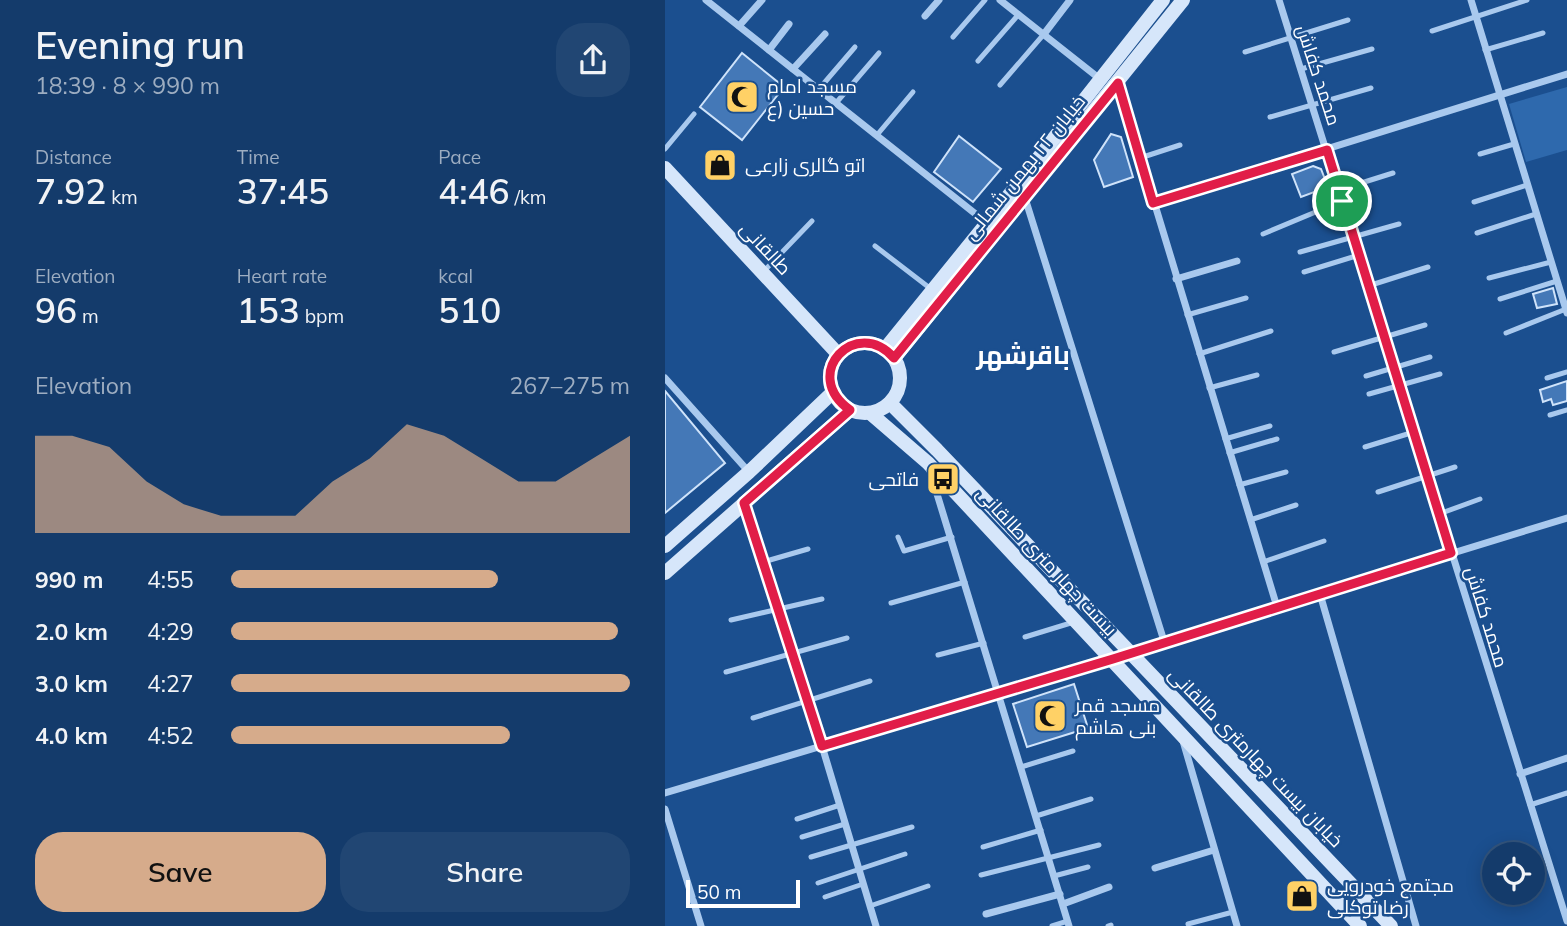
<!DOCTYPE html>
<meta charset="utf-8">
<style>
:root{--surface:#143b6b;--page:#214673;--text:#f1f3f6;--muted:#9dadc1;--line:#33557e;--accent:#d6ab8b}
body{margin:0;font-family:Mulish,Cairo,sans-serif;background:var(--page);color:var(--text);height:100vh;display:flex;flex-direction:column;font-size:26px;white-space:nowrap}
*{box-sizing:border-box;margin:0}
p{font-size:23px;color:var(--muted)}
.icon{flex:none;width:38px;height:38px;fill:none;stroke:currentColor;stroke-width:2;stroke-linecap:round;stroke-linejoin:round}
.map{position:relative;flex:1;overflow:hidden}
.panel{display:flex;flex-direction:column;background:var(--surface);width:665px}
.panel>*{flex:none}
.controls{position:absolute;left:817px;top:842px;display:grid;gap:14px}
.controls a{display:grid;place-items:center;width:63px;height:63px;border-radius:50%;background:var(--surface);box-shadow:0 4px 18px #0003,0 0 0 2px var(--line);font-size:35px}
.scale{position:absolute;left:21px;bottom:18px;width:114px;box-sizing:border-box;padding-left:7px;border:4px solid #fff;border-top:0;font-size:19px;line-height:24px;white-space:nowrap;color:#fff;-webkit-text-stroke:5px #1b4f8f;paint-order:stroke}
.pin{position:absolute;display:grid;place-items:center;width:60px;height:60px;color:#fff;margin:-30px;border:4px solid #fff;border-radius:50%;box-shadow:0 2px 7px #0007}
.round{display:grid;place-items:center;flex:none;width:74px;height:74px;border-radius:28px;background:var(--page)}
.headline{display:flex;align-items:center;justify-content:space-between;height:119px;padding:0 35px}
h1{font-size:38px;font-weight:600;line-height:52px}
.metrics{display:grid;grid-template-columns:repeat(3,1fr);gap:10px;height:119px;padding:7px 35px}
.metrics div{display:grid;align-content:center}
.metrics b{font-size:35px;font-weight:600}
.metrics small{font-size:19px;font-weight:400}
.metrics p{font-size:19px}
.chart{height:196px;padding:14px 35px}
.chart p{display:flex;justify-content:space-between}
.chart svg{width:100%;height:126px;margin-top:7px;fill:var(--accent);opacity:.7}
.button{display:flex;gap:14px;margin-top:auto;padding:14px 35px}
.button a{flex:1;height:80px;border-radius:28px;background:var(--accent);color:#111;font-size:28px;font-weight:600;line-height:80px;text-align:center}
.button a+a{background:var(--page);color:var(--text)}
ul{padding:0 35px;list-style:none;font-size:23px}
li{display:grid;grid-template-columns:112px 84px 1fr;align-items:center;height:52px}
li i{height:18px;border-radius:9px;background:var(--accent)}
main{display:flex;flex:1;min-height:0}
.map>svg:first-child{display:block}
.green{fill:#2e69ad}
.building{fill:#4478b7;stroke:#cfe3fa;stroke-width:2}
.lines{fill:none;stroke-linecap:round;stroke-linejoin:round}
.lane{stroke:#a9c9ee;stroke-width:5}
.street{stroke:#a9c9ee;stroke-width:7}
.secondary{stroke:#d6e6fa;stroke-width:14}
.route-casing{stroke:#fff;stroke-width:14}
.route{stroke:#e11d48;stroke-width:9}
.labels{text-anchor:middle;stroke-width:5;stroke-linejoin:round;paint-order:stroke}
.street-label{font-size:19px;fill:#fff;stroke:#1b4f8f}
.poi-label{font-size:19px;fill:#fff;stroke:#1b4f8f;text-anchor:start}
.district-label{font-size:26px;font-weight:bold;fill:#fff;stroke:#1b4f8f}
</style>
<main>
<section class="panel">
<div class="headline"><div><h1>Evening run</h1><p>18:39 · 8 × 990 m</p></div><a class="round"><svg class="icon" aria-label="share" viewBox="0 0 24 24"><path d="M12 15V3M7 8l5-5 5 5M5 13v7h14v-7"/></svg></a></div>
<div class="metrics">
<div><p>Distance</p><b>7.92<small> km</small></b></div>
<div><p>Time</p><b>37:45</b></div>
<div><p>Pace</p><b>4:46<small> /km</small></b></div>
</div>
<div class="metrics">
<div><p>Elevation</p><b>96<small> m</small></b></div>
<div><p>Heart rate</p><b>153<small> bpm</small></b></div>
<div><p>kcal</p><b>510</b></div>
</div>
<div class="chart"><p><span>Elevation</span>267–275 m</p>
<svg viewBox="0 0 160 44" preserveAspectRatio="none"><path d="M0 44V10L10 10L20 14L30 26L40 34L50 38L60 38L70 38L80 26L90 18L100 6L110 10L120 18L130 26L140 26L150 18L160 10V44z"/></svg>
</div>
<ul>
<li><b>990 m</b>4:55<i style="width:67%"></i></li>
<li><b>2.0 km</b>4:29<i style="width:97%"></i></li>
<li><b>3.0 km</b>4:27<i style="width:100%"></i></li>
<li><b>4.0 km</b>4:52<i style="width:70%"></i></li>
</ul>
<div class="button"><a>Save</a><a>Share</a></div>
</section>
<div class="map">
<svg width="902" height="926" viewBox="0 0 902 926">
<rect width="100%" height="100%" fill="#1b4f8f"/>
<!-- green -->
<polygon class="green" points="902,87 902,150 861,162 844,104"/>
<!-- building -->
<g class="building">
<polygon points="77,53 119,87 77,140 35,107"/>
<polygon points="446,134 456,137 468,177 439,187 429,160"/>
<polygon points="294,136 336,169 308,202 269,172"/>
<polygon points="648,166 656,169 663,187 636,197 627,174"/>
<polygon points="888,288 892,304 872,308 868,294"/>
<polygon points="902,381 902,401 888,405 886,399 878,402 875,390"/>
<polygon points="0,391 60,463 0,513"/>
<polygon points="409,684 423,728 362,747 348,704"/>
</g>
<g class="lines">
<!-- lane -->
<g class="lane">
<polyline points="767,31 862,0"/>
<polyline points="288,37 320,0"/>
<polyline points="820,50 878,33"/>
<polyline points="580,52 683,20"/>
<polyline points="313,61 354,14"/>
<polyline points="636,69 707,49"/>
<polyline points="335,85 379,34"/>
<polyline points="154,89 190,47"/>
<polyline points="171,103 214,53"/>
<polyline points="605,117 706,88"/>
<polyline points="212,135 248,92"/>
<polyline points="0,149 29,114"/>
<polyline points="815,154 849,144"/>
<polyline points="475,158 515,145"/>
<polyline points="674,190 728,173"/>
<polyline points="809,202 862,185"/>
<polyline points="812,233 871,214"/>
<polyline points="598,234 677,201"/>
<polyline points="210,246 266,289"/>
<polyline points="635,252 734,224"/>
<polyline points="98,272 147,221"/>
<polyline points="639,272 694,255"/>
<polyline points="824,278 886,262"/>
<polyline points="703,286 763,267"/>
<polyline points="835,299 892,281"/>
<polyline points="522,315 581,298"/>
<polyline points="841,333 901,309"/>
<polyline points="669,352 760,325"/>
<polyline points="534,354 606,331"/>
<polyline points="701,376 765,357"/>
<polyline points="882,378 902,372"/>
<polyline points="544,388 592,375"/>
<polyline points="704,394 775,374"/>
<polyline points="885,415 902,410"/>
<polyline points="560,439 605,426"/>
<polyline points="700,447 749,432"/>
<polyline points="564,453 612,439"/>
<polyline points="574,485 621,472"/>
<polyline points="713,492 790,467"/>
<polyline points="774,514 815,499"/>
<polyline points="585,520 631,505"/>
<polyline points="233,537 239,551 287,537"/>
<polyline points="98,562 143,549"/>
<polyline points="598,562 659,541"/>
<polyline points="226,603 300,582"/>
<polyline points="66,620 157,599"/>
<polyline points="360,637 409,622"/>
<polyline points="273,655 319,643"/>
<polyline points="61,672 182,638"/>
<polyline points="88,718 205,681"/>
<polyline points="356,767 408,751"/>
<polyline points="865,805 902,793"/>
<polyline points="371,816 426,799"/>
<polyline points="132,819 175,805"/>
<polyline points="137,837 180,824"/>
<polyline points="318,847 376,830"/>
<polyline points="146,857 247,827"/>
<polyline points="316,875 434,845"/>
<polyline points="389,876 423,867"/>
<polyline points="153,883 240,854"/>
<polyline points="160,897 198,884"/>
<polyline points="205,906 263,886"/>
<polyline points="523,924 568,912"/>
<polyline points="387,926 403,921"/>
<polyline points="443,926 446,925"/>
</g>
<!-- street -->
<g class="street">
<polyline points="41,0 322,223"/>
<polyline points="335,0 435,79"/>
<polyline points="614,0 902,921"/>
<polyline points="806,0 902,313"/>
<polyline points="260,16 274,0"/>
<polyline points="74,26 97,0"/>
<polyline points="379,34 405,0"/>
<polyline points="104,50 124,24"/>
<polyline points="128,69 160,34"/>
<polyline points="453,83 612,607"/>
<polyline points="360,198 499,641"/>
<polyline points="488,203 902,74"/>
<polyline points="511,279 572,261"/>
<polyline points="0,378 84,472"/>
<polyline points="265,471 404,926"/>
<polyline points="79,503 157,746 211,926"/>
<polyline points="655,594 751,926"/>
<polyline points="465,652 902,518"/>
<polyline points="518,741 572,926"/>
<polyline points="855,774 902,758"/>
<polyline points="0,793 447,659"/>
<polyline points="0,809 36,926"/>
<polyline points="490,868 549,850"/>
<polyline points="398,904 444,887"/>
<polyline points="321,914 395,894"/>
</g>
<!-- secondary -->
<g class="secondary">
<polyline points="0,168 173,354"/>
<circle cx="200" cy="378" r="35"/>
<polyline points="220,349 322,223 498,0"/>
<polyline points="229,358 518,0"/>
<polyline points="225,403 272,450 726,926"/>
<polyline points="205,413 263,463 695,926"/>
<polyline points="0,546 84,472 167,393"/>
<polyline points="0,573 185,410"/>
</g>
</g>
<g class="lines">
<defs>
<path id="route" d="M453,83L488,203L662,150L786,553L448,659L157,746L79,503L185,410C134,374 192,315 229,358Z"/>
</defs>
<!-- route casing -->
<use href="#route" class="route-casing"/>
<!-- route -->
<use href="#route" class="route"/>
</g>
<!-- icons -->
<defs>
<symbol id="mosque-square" viewBox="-11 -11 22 22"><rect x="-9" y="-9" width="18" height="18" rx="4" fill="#ffd166" stroke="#1b4f8f"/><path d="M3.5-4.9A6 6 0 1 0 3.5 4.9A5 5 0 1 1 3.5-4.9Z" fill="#111"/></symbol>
<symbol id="shop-square" viewBox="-11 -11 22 22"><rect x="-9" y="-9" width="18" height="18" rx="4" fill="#ffd166" stroke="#1b4f8f"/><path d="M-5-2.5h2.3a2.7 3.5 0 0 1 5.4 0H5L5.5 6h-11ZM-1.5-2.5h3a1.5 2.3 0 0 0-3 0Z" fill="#111"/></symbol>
<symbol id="bus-square" viewBox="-11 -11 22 22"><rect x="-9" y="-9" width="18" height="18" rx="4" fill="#ffd166" stroke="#1b4f8f"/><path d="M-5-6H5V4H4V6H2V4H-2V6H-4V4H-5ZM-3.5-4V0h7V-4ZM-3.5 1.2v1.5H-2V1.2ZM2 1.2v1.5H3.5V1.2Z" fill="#111"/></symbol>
</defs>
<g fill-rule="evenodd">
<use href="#mosque-square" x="58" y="78" width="38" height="38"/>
<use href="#shop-square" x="36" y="146" width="38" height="38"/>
<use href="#bus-square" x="259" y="460" width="38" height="38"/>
<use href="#mosque-square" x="366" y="697" width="38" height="38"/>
<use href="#shop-square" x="618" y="877" width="38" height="38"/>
</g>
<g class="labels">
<!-- street labels -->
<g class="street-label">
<text transform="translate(654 75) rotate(72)" y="7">محمد کفاش</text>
<text transform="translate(359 167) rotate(-51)" y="7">خیابان ۲۲ بهمن شمالی</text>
<text transform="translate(101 248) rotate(47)" y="7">طالقانی</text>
<text transform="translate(382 561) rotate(47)" y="7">بیست چهار متری طالقانی</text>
<text transform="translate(822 617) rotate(73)" y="7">محمد کفاش</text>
<text transform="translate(591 757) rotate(46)" y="7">خیابان بیست چهارمتری طالقانی</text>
</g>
<!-- poi labels -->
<g class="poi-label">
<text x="102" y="93">مسجد امام<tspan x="102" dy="22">حسین (ع</tspan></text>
<text x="80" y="172">اتو گالری زارعی</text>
<text x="254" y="486" text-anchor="end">فاتحی</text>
<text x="410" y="712">مسجد قمر<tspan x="410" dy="22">بنی هاشم</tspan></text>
<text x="662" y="892">مجتمع خودرویی<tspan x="662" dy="22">رضا توکلی</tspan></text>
</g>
<!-- district labels -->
<g class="district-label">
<text x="358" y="364">باقرشهر</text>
</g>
</g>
</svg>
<div class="controls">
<a><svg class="icon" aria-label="locate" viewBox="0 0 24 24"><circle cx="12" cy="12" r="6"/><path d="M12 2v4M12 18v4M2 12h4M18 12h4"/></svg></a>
</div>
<div class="scale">50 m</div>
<div class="pin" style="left:677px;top:201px;background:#1e9e55"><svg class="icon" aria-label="arrive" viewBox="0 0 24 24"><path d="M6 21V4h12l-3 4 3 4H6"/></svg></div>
</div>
</main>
